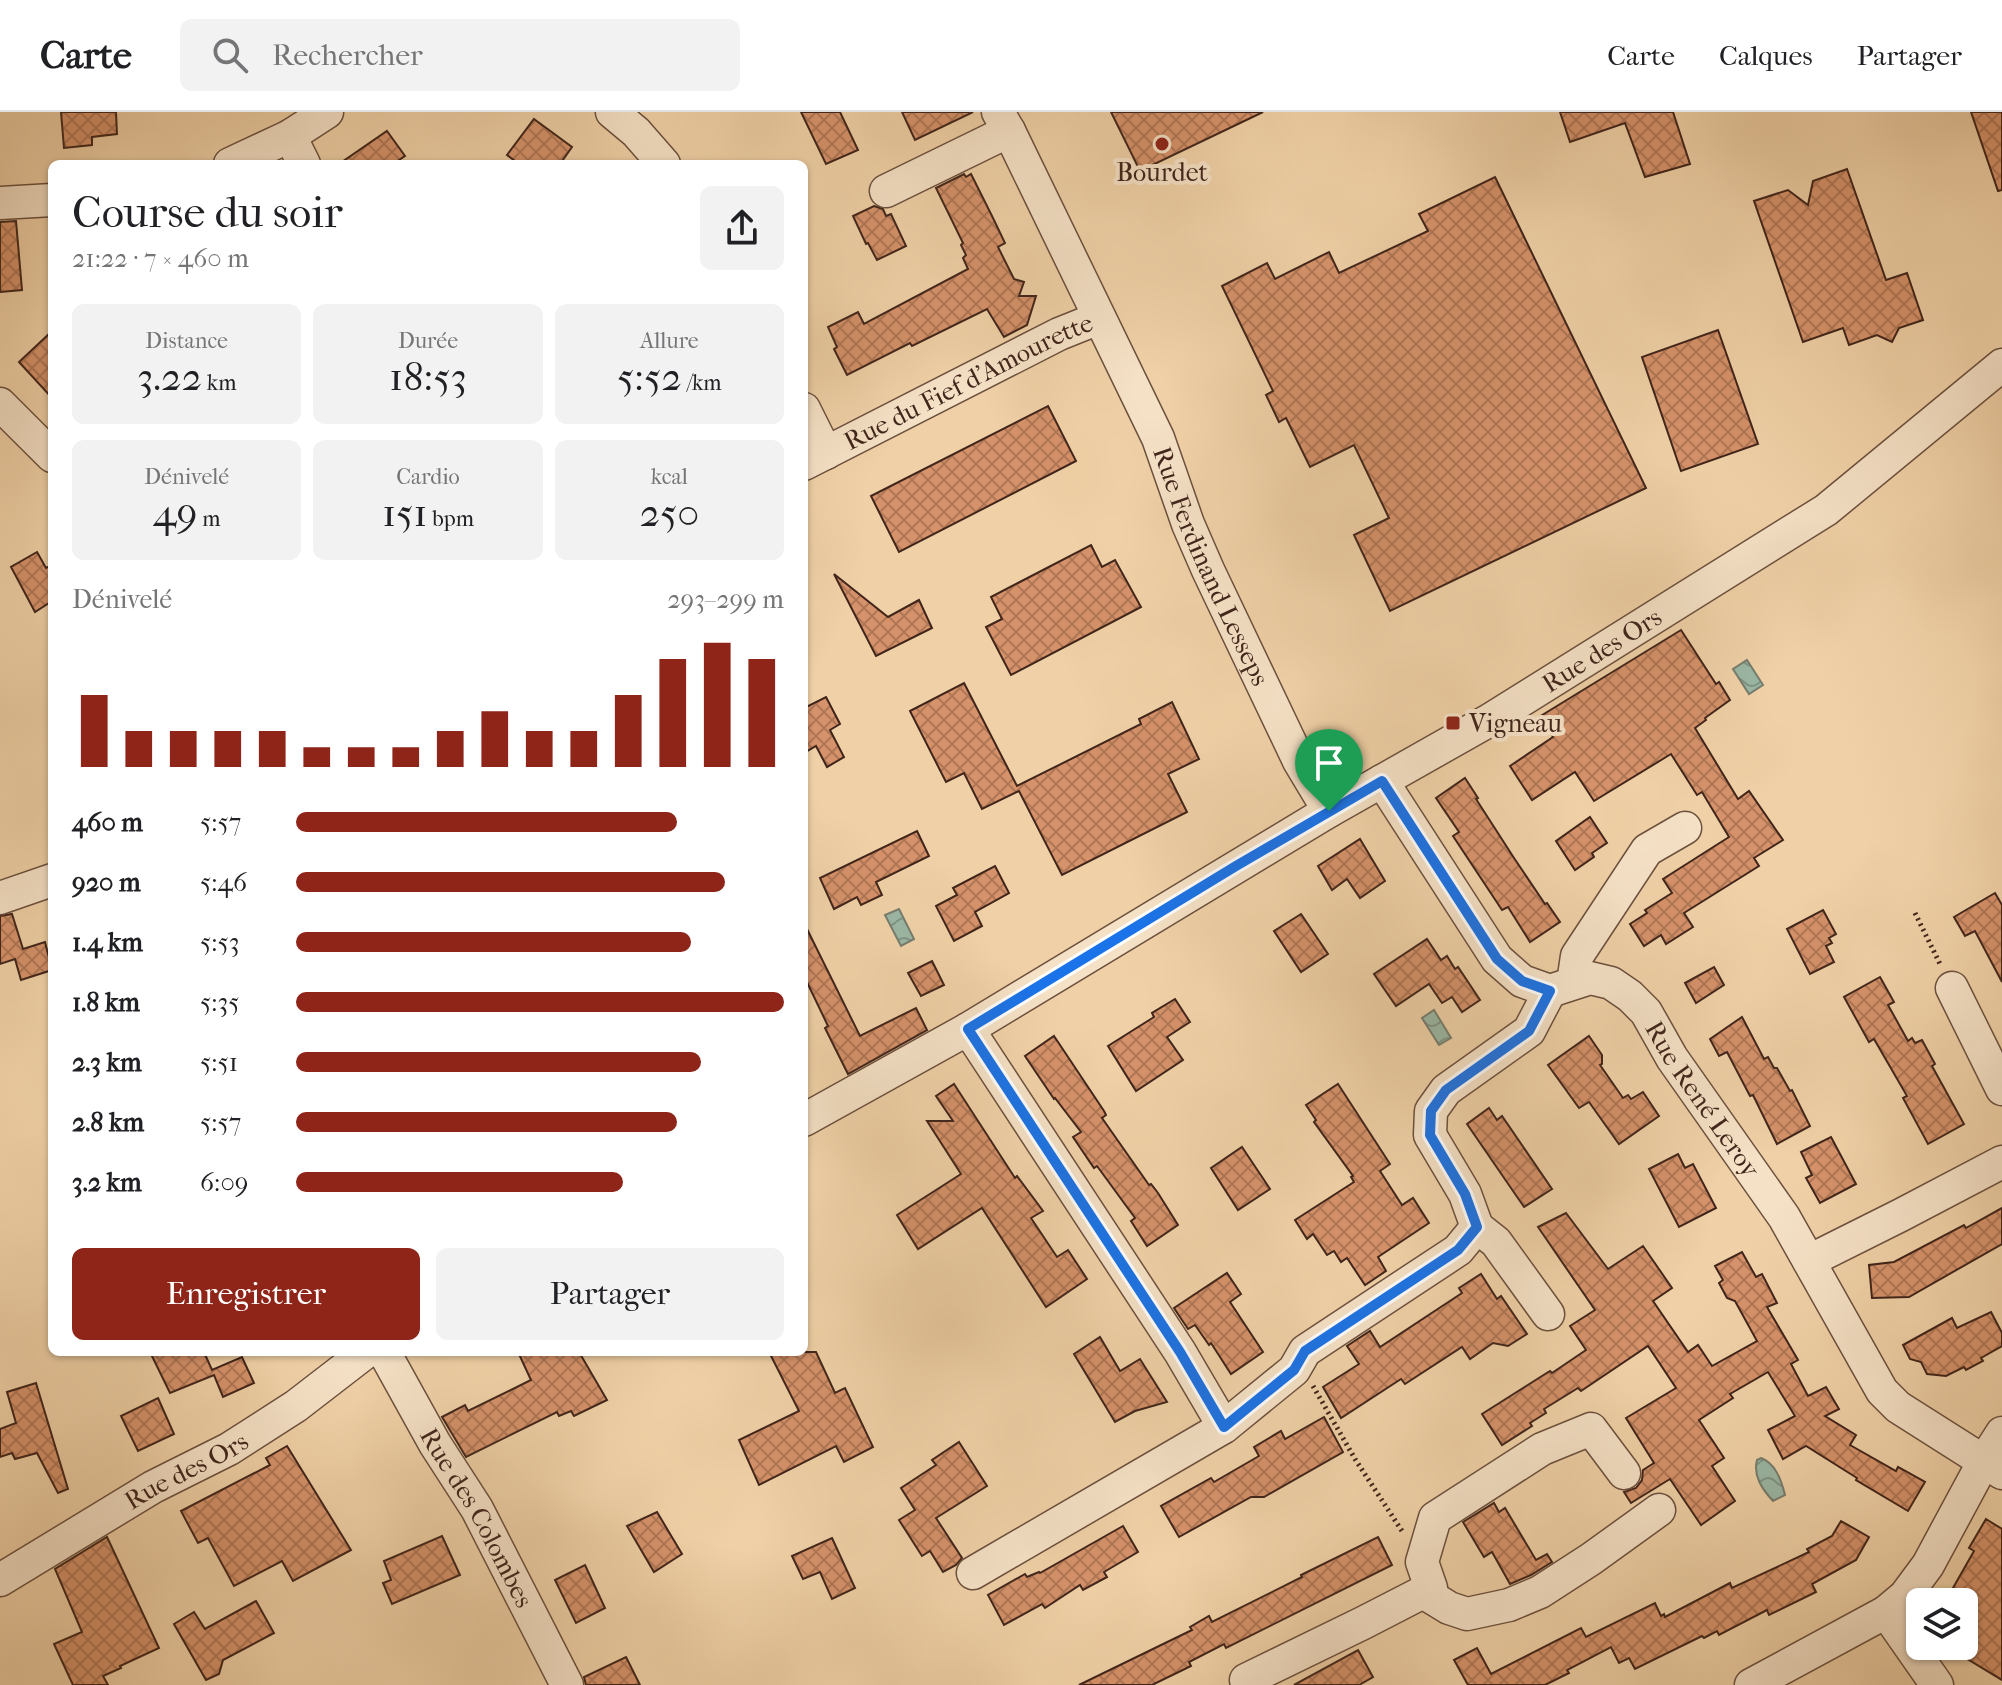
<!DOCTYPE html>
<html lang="fr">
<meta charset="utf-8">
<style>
:root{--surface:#fff;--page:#f2f2f2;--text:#202124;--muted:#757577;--line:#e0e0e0;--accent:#8f2418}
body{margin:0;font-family:"IM FELL French Canon",serif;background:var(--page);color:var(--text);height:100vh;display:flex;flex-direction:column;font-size:30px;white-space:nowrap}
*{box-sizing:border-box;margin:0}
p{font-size:26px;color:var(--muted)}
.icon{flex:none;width:44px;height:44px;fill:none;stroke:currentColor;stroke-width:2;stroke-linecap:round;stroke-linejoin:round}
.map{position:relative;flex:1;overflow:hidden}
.details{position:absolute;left:48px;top:48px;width:760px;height:1196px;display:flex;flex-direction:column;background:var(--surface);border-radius:12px;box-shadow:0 2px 6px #0004}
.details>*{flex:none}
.controls{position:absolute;left:1906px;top:1476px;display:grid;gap:16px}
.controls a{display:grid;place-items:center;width:72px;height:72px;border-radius:12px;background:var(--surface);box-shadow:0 2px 6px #0004;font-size:40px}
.pin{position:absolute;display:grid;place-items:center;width:68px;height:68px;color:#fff;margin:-82px -34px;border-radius:50% 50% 50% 0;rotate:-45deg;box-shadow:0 0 8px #0007}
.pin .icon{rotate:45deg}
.round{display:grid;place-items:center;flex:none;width:84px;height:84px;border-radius:12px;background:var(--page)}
.overview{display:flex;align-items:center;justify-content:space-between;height:136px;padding:0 24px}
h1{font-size:44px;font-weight:600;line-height:60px}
.figures{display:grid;grid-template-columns:repeat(3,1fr);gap:12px;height:136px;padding:8px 24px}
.figures div{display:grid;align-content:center;border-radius:12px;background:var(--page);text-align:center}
.figures b{font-size:40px;font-weight:600}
.figures small{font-size:22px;font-weight:400}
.figures p{font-size:22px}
.chart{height:224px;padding:16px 24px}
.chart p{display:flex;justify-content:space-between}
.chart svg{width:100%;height:144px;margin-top:8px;stroke:var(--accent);stroke-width:6}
.button{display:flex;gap:16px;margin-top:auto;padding:16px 24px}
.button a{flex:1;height:92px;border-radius:12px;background:var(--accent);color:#fff;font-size:32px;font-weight:600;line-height:92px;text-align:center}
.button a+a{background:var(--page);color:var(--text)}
ul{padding:0 24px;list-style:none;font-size:26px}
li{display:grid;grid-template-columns:128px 96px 1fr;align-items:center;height:60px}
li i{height:20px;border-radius:10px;background:var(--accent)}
header{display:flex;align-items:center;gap:48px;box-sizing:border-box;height:112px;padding:0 40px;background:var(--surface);border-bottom:2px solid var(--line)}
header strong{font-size:38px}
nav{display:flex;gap:44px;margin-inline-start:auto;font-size:28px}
.search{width:560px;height:72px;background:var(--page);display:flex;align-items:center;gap:20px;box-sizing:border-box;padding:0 28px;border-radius:12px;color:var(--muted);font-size:30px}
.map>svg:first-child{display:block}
.water{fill:url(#water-waves);stroke:#767d6e;stroke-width:2}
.building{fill:url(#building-cross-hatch);stroke:#40251b;stroke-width:2}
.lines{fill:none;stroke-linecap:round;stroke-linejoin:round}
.minor-casing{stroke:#6c503e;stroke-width:35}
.path{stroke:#40251b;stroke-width:5;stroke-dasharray:2 4;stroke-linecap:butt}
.minor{stroke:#f5e1c6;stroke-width:32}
.route-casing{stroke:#fff;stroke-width:16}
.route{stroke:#1a73e8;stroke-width:10}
.poi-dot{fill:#8f2418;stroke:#f5e1c6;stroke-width:3}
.labels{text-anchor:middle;stroke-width:8;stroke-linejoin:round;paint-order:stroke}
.poi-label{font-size:26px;fill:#40251b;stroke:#f5e1c6}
.street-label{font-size:26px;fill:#40251b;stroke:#f5e1c6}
</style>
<header>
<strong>Carte</strong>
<div class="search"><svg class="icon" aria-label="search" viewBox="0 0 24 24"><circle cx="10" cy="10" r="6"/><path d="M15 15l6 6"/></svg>Rechercher</div>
<nav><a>Carte</a><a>Calques</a><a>Partager</a></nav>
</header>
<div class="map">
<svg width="2002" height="1573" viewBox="0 0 2002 1573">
<defs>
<pattern id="water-waves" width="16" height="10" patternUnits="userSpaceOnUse" patternTransform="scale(2)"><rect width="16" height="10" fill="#9ab7a5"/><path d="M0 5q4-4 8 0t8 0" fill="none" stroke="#7f9586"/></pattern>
<pattern id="building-cross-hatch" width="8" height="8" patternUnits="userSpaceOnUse" patternTransform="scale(2)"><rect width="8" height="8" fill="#d6926a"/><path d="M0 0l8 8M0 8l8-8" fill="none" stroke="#af7756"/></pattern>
</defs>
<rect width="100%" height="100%" fill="#f0d1a7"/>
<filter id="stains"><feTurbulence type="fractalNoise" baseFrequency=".0025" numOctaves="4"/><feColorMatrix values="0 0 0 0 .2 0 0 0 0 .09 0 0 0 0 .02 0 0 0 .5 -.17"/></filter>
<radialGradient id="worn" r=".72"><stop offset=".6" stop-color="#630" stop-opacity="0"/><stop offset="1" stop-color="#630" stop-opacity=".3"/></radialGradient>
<!-- water -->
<g class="water">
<polygon points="1747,548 1763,573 1749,582 1733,557"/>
<polygon points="899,797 914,827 901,834 885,803"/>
<polygon points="1434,898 1451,926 1439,933 1422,906"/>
<path d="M1761,1346C1775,1351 1781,1367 1785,1383L1773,1389C1762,1377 1753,1364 1757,1348Z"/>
</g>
<!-- building -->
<g class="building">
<polygon points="61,0 116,0 117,22 92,25 92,33 64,36"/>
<polygon points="801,0 840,0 858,38 826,52"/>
<polygon points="902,0 973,0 915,28"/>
<polygon points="1111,0 1263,0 1140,59"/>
<polygon points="1560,0 1673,0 1690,52 1645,65 1625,11 1570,30"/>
<polygon points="1971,0 2002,0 2002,78 1998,79"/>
<polygon points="534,7 572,35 560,52 519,52 507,43"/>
<polygon points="387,19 405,44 393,52 339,52"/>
<polygon points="1847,57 1886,168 1907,161 1923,208 1899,216 1892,230 1877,223 1849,233 1843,216 1803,230 1754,89 1788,78 1808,93 1813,69"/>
<polygon points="964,62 966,65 971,62 993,106 1005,131 998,135 1014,167 1024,170 1019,184 1036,184 1027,213 1004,225 987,197 912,234 910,231 847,263 834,237 837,235 828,215 858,200 864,212 968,157 963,146 966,143 961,133 963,131 936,76"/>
<polygon points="1495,65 1646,376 1390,499 1354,423 1389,406 1354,333 1310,355 1286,306 1279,310 1266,283 1273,279 1222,174 1267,151 1275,167 1329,140 1339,161 1428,119 1419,102"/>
<polygon points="874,94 883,97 886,104 891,102 906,134 877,148 868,131 866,132 853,104"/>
<polygon points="16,109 22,178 0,180 0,110"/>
<polygon points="1718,218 1758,332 1681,359 1642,245"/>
<polygon points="52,219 52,286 19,250"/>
<polygon points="1048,294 1076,349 899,440 871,384"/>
<polygon points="1091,433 1102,455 1115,448 1141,495 1011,563 986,515 1002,507 991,485"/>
<polygon points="37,440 46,456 52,453 52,489 35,500 11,455"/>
<polygon points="834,462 888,505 919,488 932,516 876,544"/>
<polygon points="1681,518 1716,572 1719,570 1730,588 1705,606 1706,608 1695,616 1738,687 1749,679 1783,728 1754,746 1759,754 1684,801 1693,815 1666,832 1661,823 1644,834 1630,812 1647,801 1645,798 1672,781 1663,767 1729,725 1702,680 1697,683 1671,642 1594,689 1575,660 1532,688 1510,654 1553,625 1539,605"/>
<polygon points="964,571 1017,674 1141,612 1139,607 1172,590 1199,647 1168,662 1187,700 1062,763 1019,679 982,697 964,661 946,670 910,599"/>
<polygon points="826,585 840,612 830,618 844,645 827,655 816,634 804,641 804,596"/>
<polygon points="1465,666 1478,686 1476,687 1514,746 1545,792 1547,791 1560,810 1530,830 1508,795 1502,798 1453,724 1459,720 1436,686"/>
<polygon points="1590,705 1607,731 1592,741 1594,745 1575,758 1556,729"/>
<polygon points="917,719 929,744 876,770 882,783 861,793 857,785 834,797 820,766"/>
<polygon points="1360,727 1385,769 1360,786 1347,767 1332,778 1318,754"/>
<polygon points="995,754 1009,781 975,800 982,814 954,829 936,794 957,783 953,776"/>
<polygon points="1995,781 2002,793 2002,870 1975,819 1965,824 1954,805"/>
<polygon points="1823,798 1836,822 1829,826 1832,831 1826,834 1834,850 1810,862 1787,817"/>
<polygon points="12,802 23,837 45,830 52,858 21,868 15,847 0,852 0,804"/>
<polygon points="1301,802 1328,842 1301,860 1274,819"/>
<polygon points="804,811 860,924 916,896 927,918 848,962 825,916 828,914 804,864"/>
<polygon points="1427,827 1441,848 1447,844 1455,857 1458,855 1480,888 1462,900 1452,885 1442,891 1429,872 1396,894 1374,862"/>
<polygon points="932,849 944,873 921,884 908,861"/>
<polygon points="1714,855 1724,873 1696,891 1685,871"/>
<polygon points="1880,865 1894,890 1888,893 1908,929 1912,926 1915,931 1922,928 1935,952 1932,954 1964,1012 1928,1032 1903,986 1907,984 1874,927 1869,930 1844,885"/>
<polygon points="1175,887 1190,910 1167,925 1183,948 1136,979 1108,934 1154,905 1152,901"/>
<polygon points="1742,905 1764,947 1768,945 1774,956 1777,956 1790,979 1792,978 1810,1014 1777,1032 1753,983 1750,984 1727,940 1719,944 1710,927"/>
<polygon points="1054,924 1104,999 1106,1003 1102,1006 1149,1073 1151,1072 1158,1081 1178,1113 1147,1134 1131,1109 1135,1106 1097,1054 1094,1056 1073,1025 1081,1020 1055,986 1054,987 1025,944"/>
<polygon points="1589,924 1602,943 1602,952 1600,953 1623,986 1628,983 1631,987 1643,980 1659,1004 1619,1032 1589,990 1579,996 1548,953"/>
<polygon points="954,972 1015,1066 1017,1064 1043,1099 1031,1106 1057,1145 1068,1138 1087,1167 1046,1195 982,1096 918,1137 897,1103 961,1062 927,1009 953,1009 936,984"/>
<polygon points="1338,972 1390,1052 1380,1059 1402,1093 1413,1086 1429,1111 1378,1145 1386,1159 1365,1173 1347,1146 1341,1150 1334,1139 1327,1143 1313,1122 1307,1127 1295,1108 1354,1070 1351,1065 1353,1064 1314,1010 1316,1008 1306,993"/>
<polygon points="1489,996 1497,1008 1502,1004 1552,1077 1524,1095 1467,1012"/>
<polygon points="1831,1025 1856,1072 1820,1091 1806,1066 1812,1063 1801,1040"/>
<polygon points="1242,1035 1270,1077 1238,1098 1211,1056"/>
<polygon points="1678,1042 1685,1056 1693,1052 1716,1096 1679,1115 1649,1057"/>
<polygon points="2002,1096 2002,1132 1909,1185 1872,1186 1869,1153 1894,1150 1964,1113 1966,1116"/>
<polygon points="1566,1101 1608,1157 1643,1134 1672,1176 1653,1189 1688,1240 1698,1233 1712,1254 1757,1229 1735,1189 1727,1186 1719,1171 1723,1168 1715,1154 1742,1140 1756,1165 1762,1162 1777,1191 1767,1195 1798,1248 1791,1252 1808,1284 1826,1275 1839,1297 1825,1304 1856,1323 1850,1333 1896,1359 1898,1355 1925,1370 1908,1399 1856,1368 1857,1366 1806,1334 1783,1347 1768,1318 1795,1304 1768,1260 1730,1282 1733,1286 1699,1308 1724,1346 1712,1354 1735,1389 1701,1413 1670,1367 1631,1391 1624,1380 1636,1376 1642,1368 1643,1358 1654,1351 1626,1306 1676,1276 1648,1234 1581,1279 1578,1276 1544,1297 1546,1301 1530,1311 1532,1314 1502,1333 1482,1302 1550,1259 1552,1261 1586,1238 1570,1214 1595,1198 1538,1115"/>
<polygon points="1227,1161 1241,1182 1230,1190 1263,1240 1231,1262 1211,1231 1209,1233 1195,1213 1188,1217 1174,1196"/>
<polygon points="1481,1162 1497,1187 1501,1184 1527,1222 1508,1234 1493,1231 1470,1247 1462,1235 1405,1272 1401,1267 1341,1306 1323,1275 1359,1252 1347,1234 1370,1219 1380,1235 1462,1181 1459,1176"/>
<polygon points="1991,1200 2002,1221 2002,1234 1981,1246 1983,1249 1966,1258 1964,1255 1946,1264 1927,1262 1921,1250 1910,1247 1903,1233 1952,1206 1957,1216"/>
<polygon points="1100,1225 1120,1259 1140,1247 1167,1290 1135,1299 1115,1310 1074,1242"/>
<polygon points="150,1240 204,1240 212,1258 242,1245 254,1271 223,1285 214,1263 170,1281"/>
<polygon points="518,1240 579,1240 607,1288 574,1304 571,1299 559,1304 557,1300 466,1345 442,1305 465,1293 468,1299 531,1268"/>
<polygon points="769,1240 816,1240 835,1281 845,1276 873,1335 844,1350 836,1334 759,1373 739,1328 799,1299"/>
<polygon points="36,1271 68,1377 58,1381 37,1341 15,1347 12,1341 0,1345 0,1317 16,1311 7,1280"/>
<polygon points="158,1286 174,1322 138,1339 121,1304"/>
<polygon points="1324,1305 1343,1340 1264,1385 1251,1385 1179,1425 1161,1394 1211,1366 1214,1370 1259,1344 1254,1335 1281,1319 1285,1327"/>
<polygon points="959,1330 987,1374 936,1406 962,1446 956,1453 943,1460 930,1439 922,1444 899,1408 915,1398 901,1376 936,1353 932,1348"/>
<polygon points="287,1334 351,1438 293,1469 282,1449 234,1474 208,1426 198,1431 181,1399 270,1353 266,1346"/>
<polygon points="1494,1391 1499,1400 1505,1396 1536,1448 1547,1442 1552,1450 1531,1463 1510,1472 1492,1440 1484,1445 1463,1410"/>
<polygon points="657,1400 682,1442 654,1460 627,1414"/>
<polygon points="1986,1407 2002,1417 2002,1568 1964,1545 1964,1490 1945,1490 1974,1439 1969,1436"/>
<polygon points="1841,1409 1869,1425 1856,1448 1812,1472 1816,1480 1769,1503 1767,1498 1719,1523 1717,1519 1704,1526 1702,1524 1635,1557 1629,1546 1619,1551 1611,1535 1567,1558 1569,1561 1545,1573 1468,1573 1454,1548 1477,1536 1491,1562 1581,1516 1586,1525 1655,1491 1661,1504 1664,1502 1665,1505 1730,1471 1732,1476 1809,1440 1807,1437 1832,1424"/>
<polygon points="1123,1414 1138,1440 1104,1460 1107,1465 1083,1478 1080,1473 1045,1496 1042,1492 1004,1513 988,1483 1025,1462 1027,1465 1039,1460 1040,1461"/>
<polygon points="442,1424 460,1463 392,1492 383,1471 391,1468 384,1449"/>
<polygon points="107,1425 159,1536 120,1554 121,1556 103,1564 108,1573 73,1573 54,1532 82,1520 55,1457"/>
<polygon points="1378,1425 1392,1453 1226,1536 1224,1532 1189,1550 1191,1554 1152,1573 1079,1573 1192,1518 1190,1515 1209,1504 1212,1510 1302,1465 1301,1463"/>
<polygon points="832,1426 855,1476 832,1487 820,1460 803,1467 792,1444"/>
<polygon points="585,1453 605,1496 576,1511 555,1468"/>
<polygon points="256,1489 274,1521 223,1548 219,1562 206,1568 174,1512 194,1500 205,1517"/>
<polygon points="1358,1538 1373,1565 1359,1573 1294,1573"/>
<polygon points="626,1545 640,1573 586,1573 584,1565"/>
</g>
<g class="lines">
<defs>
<g id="minor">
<polyline points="612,0 636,20 664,52"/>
<path id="s1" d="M998,0L1009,19L1158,326L1188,412L1208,458L1299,649L1329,699"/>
<polyline points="290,24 304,52"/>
<polyline points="230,52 290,24 327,0"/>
<polyline points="886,79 1009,19"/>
<polyline points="0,91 52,88"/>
<polyline points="0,292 52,344"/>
<polyline points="804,297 826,341"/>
<path id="s2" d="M804,352L1059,222L1099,206"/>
<path id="s3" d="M1382,669L1497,847L1522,869L1550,879L1590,866L1611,871L1630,884L1646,900L1672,946L1784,1105L1882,1279L1898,1295L2002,1361"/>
<polyline points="0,786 52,768"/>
<polyline points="1573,871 1577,844 1647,738 1685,716"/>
<polyline points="1952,876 2002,977"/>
<polyline points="968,917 1180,1240 1224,1315"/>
<path id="s4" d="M804,1008L968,917L1329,699L1488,609L1826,398L2002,253"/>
<polyline points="1477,1115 1496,1130 1548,1202"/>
<polyline points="1809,1149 1901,1103 2002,1050"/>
<path id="s5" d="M384,1240L435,1332L477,1397L567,1573"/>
<polyline points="973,1461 1224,1315 1294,1258 1305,1239 1458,1138 1477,1115 1465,1082 1430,1023 1431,999 1446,978 1529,919 1550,879"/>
<path id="s6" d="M0,1468L153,1375L229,1337L296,1294L366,1240"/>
<polyline points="1423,1480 1449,1496 1467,1502 1509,1493 1540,1480 1591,1447 1659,1398"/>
<polyline points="1886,1500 1937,1573"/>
<polyline points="1246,1568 1363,1511 1431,1476 1422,1450 1435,1406 1542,1337 1591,1317 1624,1361"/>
<polyline points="1751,1573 1886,1500 1905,1484 1928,1453 1984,1349 2002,1321"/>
</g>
</defs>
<!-- minor casing -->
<use href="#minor" class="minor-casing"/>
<!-- path -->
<g class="path">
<polyline points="1915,801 1941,854"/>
<polyline points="1313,1274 1355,1347 1402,1419"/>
</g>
<!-- minor -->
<use href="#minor" class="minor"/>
</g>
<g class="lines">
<defs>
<polygon id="route" points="1382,669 1497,847 1522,869 1550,879 1529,919 1446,978 1431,999 1430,1023 1465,1082 1477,1115 1458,1138 1305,1239 1294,1258 1224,1315 1180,1240 968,917 1236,754"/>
</defs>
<!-- route casing -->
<use href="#route" class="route-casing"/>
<!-- route -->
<use href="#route" class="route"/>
</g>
<!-- markers -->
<g class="poi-dot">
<circle cx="1162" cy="32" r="8"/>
<rect x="1445" y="603" width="16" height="16" rx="4"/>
</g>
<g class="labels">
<!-- poi labels -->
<g class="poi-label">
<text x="1162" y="69">Bourdet</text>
<text x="1469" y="620" text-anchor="start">Vigneau</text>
</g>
<!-- street labels -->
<g class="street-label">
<text dy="9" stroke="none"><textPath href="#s2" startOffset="184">Rue du Fief d'Amourette</textPath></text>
<text dy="9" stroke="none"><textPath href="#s1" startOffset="502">Rue Ferdinand Lesseps</textPath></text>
<text dy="9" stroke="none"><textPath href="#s4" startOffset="926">Rue des Ors</textPath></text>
<text dy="9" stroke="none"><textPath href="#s3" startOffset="488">Rue René Leroy</textPath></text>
<text dy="9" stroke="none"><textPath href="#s6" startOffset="216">Rue des Ors</textPath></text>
<text dy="9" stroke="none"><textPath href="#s5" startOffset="190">Rue des Colombes</textPath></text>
</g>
</g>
<rect width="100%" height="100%" filter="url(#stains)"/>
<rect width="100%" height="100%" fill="url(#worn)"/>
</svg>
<div class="controls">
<a><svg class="icon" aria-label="layers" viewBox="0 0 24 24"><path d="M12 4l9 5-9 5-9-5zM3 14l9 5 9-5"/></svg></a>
</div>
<div class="pin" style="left:1329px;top:699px;background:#1e9e55"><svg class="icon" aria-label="arrive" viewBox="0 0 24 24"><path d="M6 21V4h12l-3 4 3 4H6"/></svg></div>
<section class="details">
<div class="overview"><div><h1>Course du soir</h1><p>21:22 · 7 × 460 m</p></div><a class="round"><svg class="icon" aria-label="share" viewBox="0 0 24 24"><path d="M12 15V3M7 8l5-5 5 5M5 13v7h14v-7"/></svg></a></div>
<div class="figures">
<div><p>Distance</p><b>3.22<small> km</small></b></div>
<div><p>Durée</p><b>18:53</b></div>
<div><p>Allure</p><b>5:52<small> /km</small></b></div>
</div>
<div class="figures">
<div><p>Dénivelé</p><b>49<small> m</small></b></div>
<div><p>Cardio</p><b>151<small> bpm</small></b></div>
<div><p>kcal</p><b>250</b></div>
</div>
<div class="chart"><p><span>Dénivelé</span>293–299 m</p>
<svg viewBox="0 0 160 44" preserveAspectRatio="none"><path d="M5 44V22M15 44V33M25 44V33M35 44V33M45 44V33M55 44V38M65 44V38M75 44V38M85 44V33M95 44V27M105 44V33M115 44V33M125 44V22M135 44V11M145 44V6M155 44V11"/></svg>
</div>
<ul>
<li><b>460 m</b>5:57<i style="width:78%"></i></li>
<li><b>920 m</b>5:46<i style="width:88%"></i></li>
<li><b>1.4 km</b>5:53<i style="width:81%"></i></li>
<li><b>1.8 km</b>5:35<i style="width:100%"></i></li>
<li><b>2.3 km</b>5:51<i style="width:83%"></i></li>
<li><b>2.8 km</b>5:57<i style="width:78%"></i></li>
<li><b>3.2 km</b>6:09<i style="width:67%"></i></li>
</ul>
<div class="button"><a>Enregistrer</a><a>Partager</a></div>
</section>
</div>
